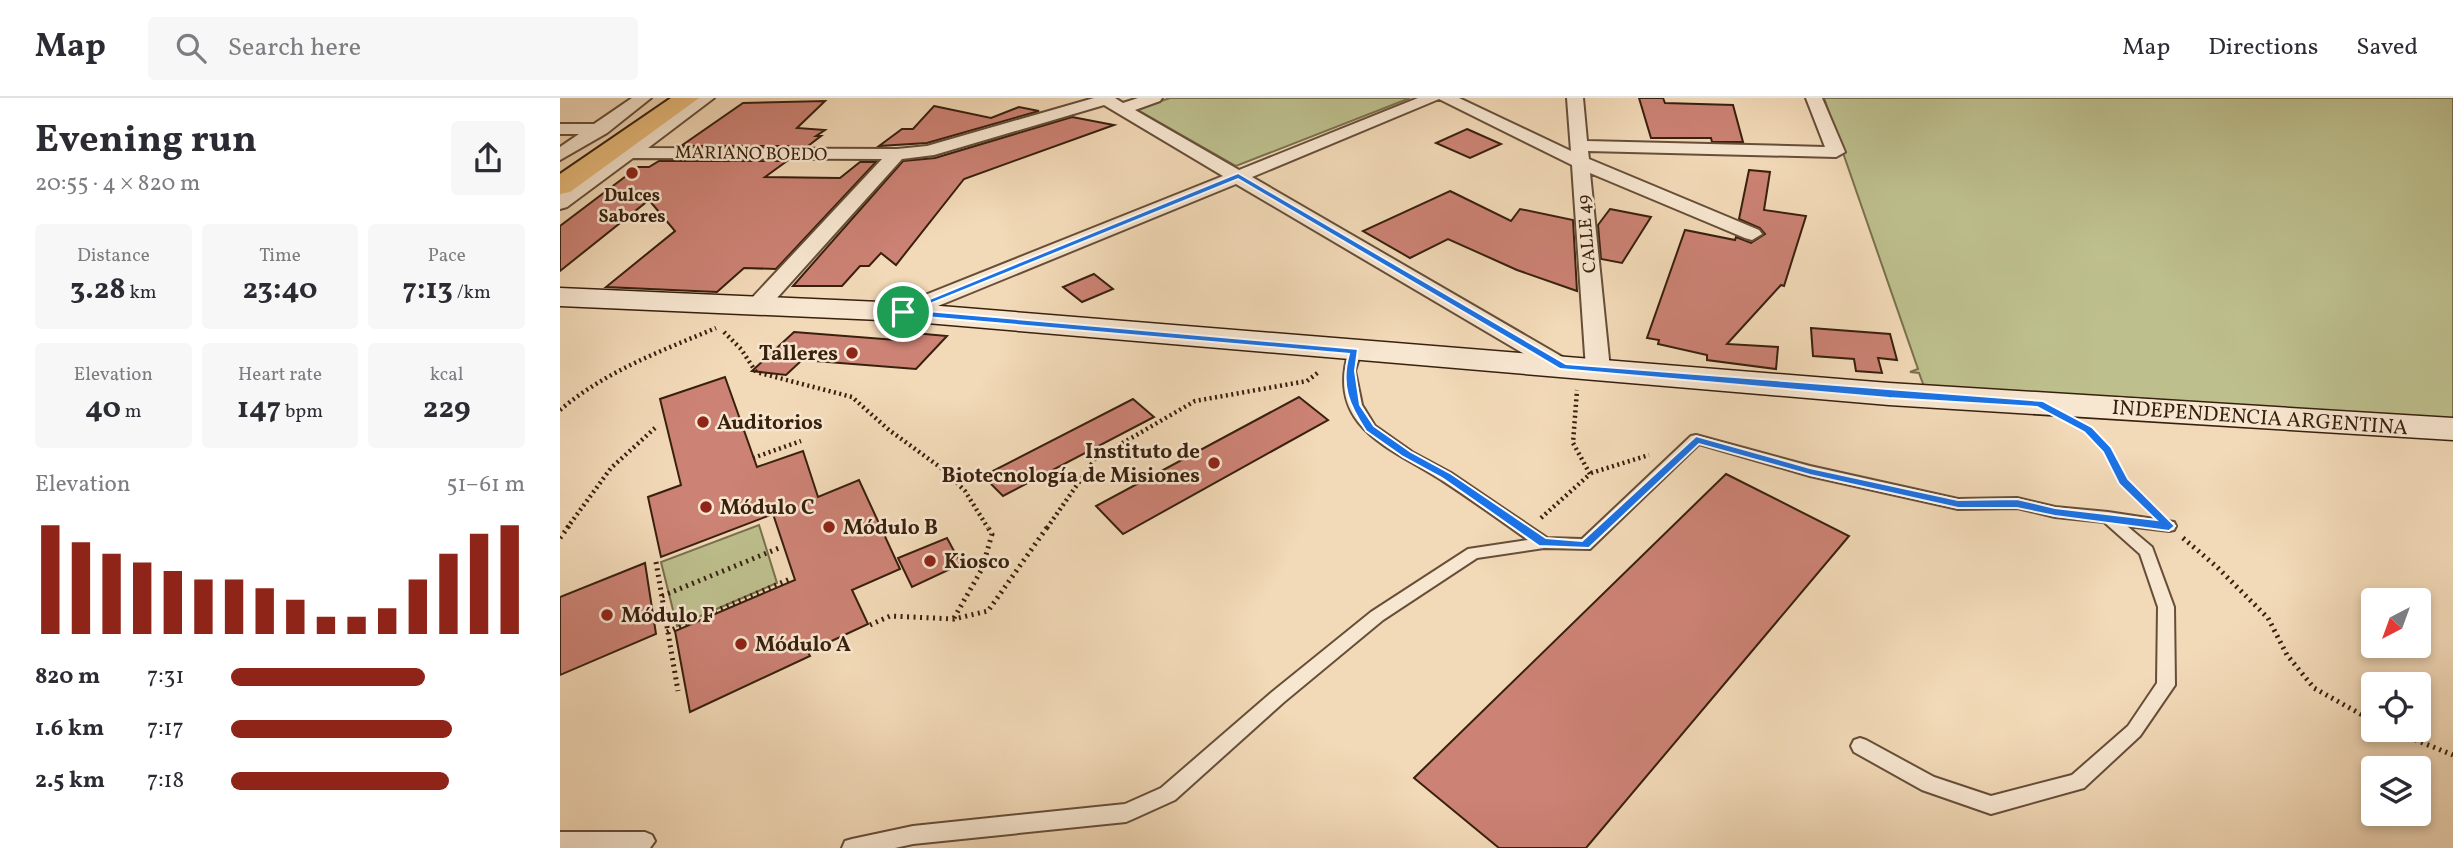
<!DOCTYPE html>
<meta charset="utf-8">
<style>
:root{--surface:#fff;--page:#f7f7f7;--text:#2b2b33;--muted:#7c7c81;--line:#e1e1e2;--accent:#8f2418}
body{margin:0;font-family:Vollkorn,serif;background:var(--page);color:var(--text);height:100vh;display:flex;flex-direction:column;font-size:26px;white-space:nowrap}
*{box-sizing:border-box;margin:0}
p{font-size:23px;color:var(--muted)}
.icon{flex:none;width:38px;height:38px;fill:none;stroke:currentColor;stroke-width:2;stroke-linecap:round;stroke-linejoin:round}
.map{position:relative;flex:1;overflow:hidden}
.drawer{display:flex;flex-direction:column;background:var(--surface);width:560px}
.drawer>*{flex:none}
.needle{width:46px;rotate:221deg}
.controls{position:absolute;left:1801px;top:490px;display:grid;gap:14px}
.controls a{display:grid;place-items:center;width:70px;height:70px;border-radius:7px;background:var(--surface);box-shadow:0 4px 10px #0003;font-size:35px}
.pin{position:absolute;display:grid;place-items:center;width:60px;height:60px;color:#fff;margin:-30px;border:4px solid #fff;border-radius:50%;box-shadow:0 2px 7px #0007}
.round{display:grid;place-items:center;flex:none;width:74px;height:74px;border-radius:7px;background:var(--page)}
.summary{display:flex;align-items:center;justify-content:space-between;height:119px;padding:0 35px}
h1{font-size:38px;font-weight:700;line-height:52px}
.figures{display:grid;grid-template-columns:repeat(3,1fr);gap:10px;height:119px;padding:7px 35px}
.figures div{display:grid;align-content:center;border-radius:7px;background:var(--page);text-align:center}
.figures b{font-size:30px;font-weight:700}
.figures small{font-size:19px;font-weight:400}
.figures p{font-size:19px}
.chart{height:196px;padding:14px 35px}
.chart p{display:flex;justify-content:space-between}
.chart svg{width:100%;height:126px;margin-top:7px;stroke:var(--accent);stroke-width:6}
ul{padding:0 35px;list-style:none;font-size:23px}
li{display:grid;grid-template-columns:112px 84px 1fr;align-items:center;height:52px}
li i{height:18px;border-radius:9px;background:var(--accent)}
header{display:flex;align-items:center;gap:42px;box-sizing:border-box;height:98px;padding:0 35px;background:var(--surface);border-bottom:2px solid var(--line)}
header strong{font-size:33px}
nav{display:flex;gap:38px;margin-inline-start:auto;font-size:24px}
.search{width:490px;height:63px;background:var(--page);display:flex;align-items:center;gap:18px;box-sizing:border-box;padding:0 24px;border-radius:7px;color:var(--muted);font-size:26px}
main{display:flex;flex:1;min-height:0}
.map>svg:first-child{display:block}
.green{fill:#bdbf8d;stroke:#7a704e;stroke-width:2}
.building{fill:#cc8274;stroke:#38200e;stroke-width:2}
.lines{fill:none;stroke-linecap:round;stroke-linejoin:round}
.lane-casing{stroke:#664e38;stroke-width:4}
.street-casing{stroke:#664e38;stroke-width:4}
.secondary-casing{stroke:#38200e;stroke-width:3}
.highway-casing{stroke:#38200e;stroke-width:4}
.path-far1{stroke:#38200e;stroke-width:4.5;stroke-dasharray:2 3.5;stroke-linecap:butt}
.path{stroke:#38200e;stroke-width:5;stroke-dasharray:2 4.5;stroke-linecap:butt}
.lane{fill:#f7e6d0;fill-rule:evenodd}
.street{fill:#f7e6d0;fill-rule:evenodd}
.secondary{fill:#f7e6d0;fill-rule:evenodd}
.highway{fill:#e9bc7c;fill-rule:evenodd}
.route{fill:#1a73e8;stroke:#fff;stroke-width:2;fill-rule:evenodd}
.poi-dot{fill:#8f2418;stroke:#f7e6d0;stroke-width:2.5}
.labels{text-anchor:middle;stroke-width:5;stroke-linejoin:round;paint-order:stroke}
.far-street-label{font-size:18px;fill:#38200e;stroke:#f7e6d0}
.far-poi-label{font-size:18px;font-weight:bold;fill:#38200e;stroke:#f7e6d0}
.poi-label{font-size:21px;font-weight:bold;fill:#38200e;stroke:#f7e6d0;text-anchor:start}
.street-label{font-size:21px;fill:#38200e;stroke:#f7e6d0}
</style>
<header>
<strong>Map</strong>
<div class="search"><svg class="icon" aria-label="search" viewBox="0 0 24 24"><circle cx="10" cy="10" r="6"/><path d="M15 15l6 6"/></svg>Search here</div>
<nav><a>Map</a><a>Directions</a><a>Saved</a></nav>
</header>
<main>
<section class="drawer">
<div class="summary"><div><h1>Evening run</h1><p>20:55 · 4 × 820 m</p></div><a class="round"><svg class="icon" aria-label="share" viewBox="0 0 24 24"><path d="M12 15V3M7 8l5-5 5 5M5 13v7h14v-7"/></svg></a></div>
<div class="figures">
<div><p>Distance</p><b>3.28<small> km</small></b></div>
<div><p>Time</p><b>23:40</b></div>
<div><p>Pace</p><b>7:13<small> /km</small></b></div>
</div>
<div class="figures">
<div><p>Elevation</p><b>40<small> m</small></b></div>
<div><p>Heart rate</p><b>147<small> bpm</small></b></div>
<div><p>kcal</p><b>229</b></div>
</div>
<div class="chart"><p><span>Elevation</span>51–61 m</p>
<svg viewBox="0 0 160 44" preserveAspectRatio="none"><path d="M5 44V6M15 44V12M25 44V16M35 44V19M45 44V22M55 44V25M65 44V25M75 44V28M85 44V32M95 44V38M105 44V38M115 44V35M125 44V25M135 44V16M145 44V9M155 44V6"/></svg>
</div>
<ul>
<li><b>820 m</b>7:31<i style="width:66%"></i></li>
<li><b>1.6 km</b>7:17<i style="width:75%"></i></li>
<li><b>2.5 km</b>7:18<i style="width:74%"></i></li>
</ul>
</section>
<div class="map">
<svg width="1893" height="750" viewBox="0 0 1893 750">
<rect width="100%" height="100%" fill="#f2d9b7"/>
<filter id="stains"><feTurbulence type="fractalNoise" baseFrequency=".00286" numOctaves="4"/><feColorMatrix values="0 0 0 0 .2 0 0 0 0 .09 0 0 0 0 .02 0 0 0 .5 -.17"/></filter>
<radialGradient id="worn" r=".72"><stop offset=".6" stop-color="#630" stop-opacity="0"/><stop offset="1" stop-color="#630" stop-opacity=".3"/></radialGradient>
<!-- green -->
<g class="green">
<polygon points="610,0 850,0 676,68 576,11"/>
<polygon points="1264,0 1893,0 1893,323 1365,291 1359,275 1350,274 1358,271"/>
<polygon points="199,427 217,485 117,528 101,464"/>
</g>
<!-- building -->
<g class="building">
<polygon points="1079,0 1103,0 1105,5 1173,7 1183,44 1152,44 1151,40 1091,40"/>
<polygon points="265,3 237,30 265,32 256,38 261,38 248,48 121,48 183,5"/>
<polygon points="374,8 431,20 459,9 479,13 367,45 319,48 342,31 353,31"/>
<polygon points="512,19 554,27 404,81 336,167 321,155 309,168 300,168 282,188 233,188 343,63 375,60"/>
<polygon points="907,31 941,46 910,60 876,45"/>
<polygon points="99,63 227,63 205,79 280,80 300,64 316,64 216,171 184,170 157,194 46,189 115,133 89,102 0,173 0,128 78,69 89,69"/>
<polygon points="1189,72 1210,74 1204,112 1246,118 1224,188 1221,187 1167,246 1218,249 1216,271 1147,262 1147,257 1098,246 1099,242 1087,240 1125,132 1175,142 1176,139 1191,145 1205,136 1200,130 1179,121"/>
<polygon points="890,93 951,123 960,111 1013,122 1017,193 957,172 888,141 850,160 803,133"/>
<polygon points="1050,111 1091,119 1062,165 1041,161 1038,127"/>
<polygon points="534,176 553,191 522,204 503,189"/>
<polygon points="1251,230 1330,236 1337,262 1318,260 1322,275 1296,273 1294,261 1253,258"/>
<polygon points="234,234 336,242 343,234 387,238 356,271 242,262 226,277 192,273"/>
<polygon points="165,279 197,369 243,353 258,399 299,382 340,471 292,492 308,526 248,554 250,558 130,614 115,533 235,482 213,416 101,459 88,399 121,387 100,301"/>
<polygon points="739,299 768,322 563,436 536,408"/>
<polygon points="573,301 594,319 443,398 423,378"/>
<polygon points="1166,376 1289,438 1026,750 939,750 854,680"/>
<polygon points="387,440 401,466 352,489 338,460"/>
<polygon points="85,465 96,536 0,577 0,499"/>
</g>
<g class="lines">
<defs>
<g id="lane">
<path d="M795,249L801,253L795,273L802,307L815,328L852,354L891,375L987,440L1022,441L1131,338L1136,337L1250,368L1398,401L1457,400L1495,409L1548,414L1614,424L1616,428L1614,432L1609,433L1567,428L1592,449L1614,509L1615,587L1580,638L1524,690L1431,716L1362,692L1294,654L1291,648L1294,642L1300,640L1306,642L1374,679L1431,698L1512,677L1568,628L1597,585L1598,509L1580,456L1544,424L1495,419L1457,410L1398,411L1250,378L1139,346L1030,451L984,450L917,460L823,522L724,604L615,702L573,721L566,724L353,746L335,750H282L285,743L292,741L353,728L565,706L601,690L712,594L811,514L908,451L968,442C940,422 912,402 883,383C832,350 765,330 789,253Z"/>
<polygon points="0,734 85,734 92,737 95,743 90,750 0,750"/>
</g>
<g id="street">
<polygon points="72,0 91,0 47,35 0,62 0,49 19,36 0,36 0,26 34,26"/>
<polygon points="136,0 154,0 88,50 337,51 367,48 534,0 555,0 563,5 578,0 602,0 600,3 575,12 679,72 858,0 899,0 1011,53 1007,0 1023,0 1027,43 1265,49 1246,0 1262,0 1285,54 1276,59 1028,53 1029,61 1199,132 1202,136 1192,142 1185,140 1030,75 1050,271 1046,276 1030,276 1026,271 1012,67 879,1 692,79 1011,264 1015,269 1011,274 995,274 676,86 351,219 335,219 332,214 335,209 663,78 544,7 374,57 342,61 207,211 191,211 188,206 191,201 322,61 73,60 7,109 0,111 0,96 51,60 40,59 37,55 40,51 65,50"/>
</g>
<polygon id="secondary" points="0,190 343,205 1329,285 1893,320 1893,342 1329,307 343,223 0,208"/>
<polygon id="highway" points="111,0 139,0 10,94 0,96 0,76"/>
</defs>
<!-- lane casing -->
<use href="#lane" class="lane-casing"/>
<!-- street casing -->
<use href="#street" class="street-casing"/>
<!-- secondary casing -->
<use href="#secondary" class="secondary-casing"/>
<!-- highway casing -->
<use href="#highway" class="highway-casing"/>
<!-- path-far1 -->
<g class="path-far1">
<polyline points="164,234 181,251 196,274 292,299 329,332 384,372 405,393 428,430"/>
<path d="M0,312C46,273 101,253 156,230"/>
<polyline points="1529,333 1547,352 1563,383 1585,406"/>
<polyline points="193,360 241,343"/>
<polyline points="1031,375 1089,357"/>
<polyline points="981,420 1030,376 1013,345 1017,292"/>
<polyline points="7,430 51,370 95,330"/>
<polyline points="487,430 535,361 635,303 747,283 760,273"/>
</g>
<!-- path -->
<g class="path">
<polyline points="0,440 9,428"/>
<polyline points="1623,440 1657,469 1708,520 1727,557 1754,590 1813,623"/>
<polyline points="96,464 118,593"/>
<polyline points="102,498 219,450"/>
<polyline points="394,520 422,471 432,436 427,428"/>
<polyline points="310,527 330,518 394,521 428,513 488,428"/>
<polyline points="107,534 230,481"/>
<polyline points="1831,632 1893,657"/>
</g>
<!-- lane -->
<use href="#lane" class="lane"/>
<!-- street -->
<use href="#street" class="street"/>
<!-- secondary -->
<use href="#secondary" class="secondary"/>
<!-- highway -->
<use href="#highway" class="highway"/>
</g>
<!-- route -->
<path class="route" d="M678,75L1006,266L1483,303L1532,329L1551,349L1568,381L1615,428L1609,433L1495,418L1457,410H1398L1250,377L1139,346L1029,450L979,448L882,380L843,359L806,333C789,307 780,288 789,256L343,217L338,214ZM678,81L1000,271L1329,300L1477,309L1524,334L1543,354L1559,386L1596,422L1495,410L1457,401L1398,402L1250,370L1136,338L1022,443L986,440L890,375L851,354L814,328L800,307L795,273L798,251L355,212Z"/>
<!-- markers -->
<g class="poi-dot">
<circle cx="72" cy="75" r="7"/>
<circle cx="292" cy="255" r="7"/>
<circle cx="143" cy="324" r="7"/>
<circle cx="654" cy="365" r="7"/>
<circle cx="146" cy="409" r="7"/>
<circle cx="269" cy="429" r="7"/>
<circle cx="370" cy="463" r="7"/>
<circle cx="47" cy="517" r="7"/>
<circle cx="181" cy="546" r="7"/>
</g>
<g class="labels">
<!-- far-street labels -->
<g class="far-street-label">
<text transform="translate(191 55) rotate(1)" y="6">MARIANO BOEDO</text>
<text transform="translate(1026 136) rotate(-95)" y="6">CALLE 49</text>
</g>
<!-- far-poi labels -->
<g class="far-poi-label">
<text x="72" y="103">Dulces<tspan x="72" dy="21">Sabores</tspan></text>
</g>
<!-- poi labels -->
<g class="poi-label">
<text x="278" y="262" text-anchor="end">Talleres</text>
<text x="157" y="331">Auditorios</text>
<text x="640" y="360" text-anchor="end">Instituto de<tspan x="640" dy="24">Biotecnología de Misiones</tspan></text>
<text x="160" y="416">Módulo C</text>
<text x="283" y="436">Módulo B</text>
<text x="384" y="470">Kiosco</text>
<text x="61" y="524">Módulo F</text>
<text x="195" y="553">Módulo A</text>
</g>
<!-- street labels -->
<g class="street-label">
<text transform="translate(1700 319) rotate(4)" y="7">INDEPENDENCIA ARGENTINA</text>
</g>
</g>
<rect width="100%" height="100%" filter="url(#stains)"/>
<rect width="100%" height="100%" fill="url(#worn)"/>
</svg>
<div class="controls">
<a><svg class="needle" viewBox="-14 -14 28 28"><path d="M0-13l5 13h-10z" fill="#e53935"/><path d="M0 13l5-13h-10z" fill="#7c7c81"/></svg></a>
<a><svg class="icon" aria-label="locate" viewBox="0 0 24 24"><circle cx="12" cy="12" r="6"/><path d="M12 2v4M12 18v4M2 12h4M18 12h4"/></svg></a>
<a><svg class="icon" aria-label="layers" viewBox="0 0 24 24"><path d="M12 4l9 5-9 5-9-5zM3 14l9 5 9-5"/></svg></a>
</div>
<div class="pin" style="left:343px;top:214px;background:#1e9e55"><svg class="icon" aria-label="arrive" viewBox="0 0 24 24"><path d="M6 21V4h12l-3 4 3 4H6"/></svg></div>
</div>
</main>
